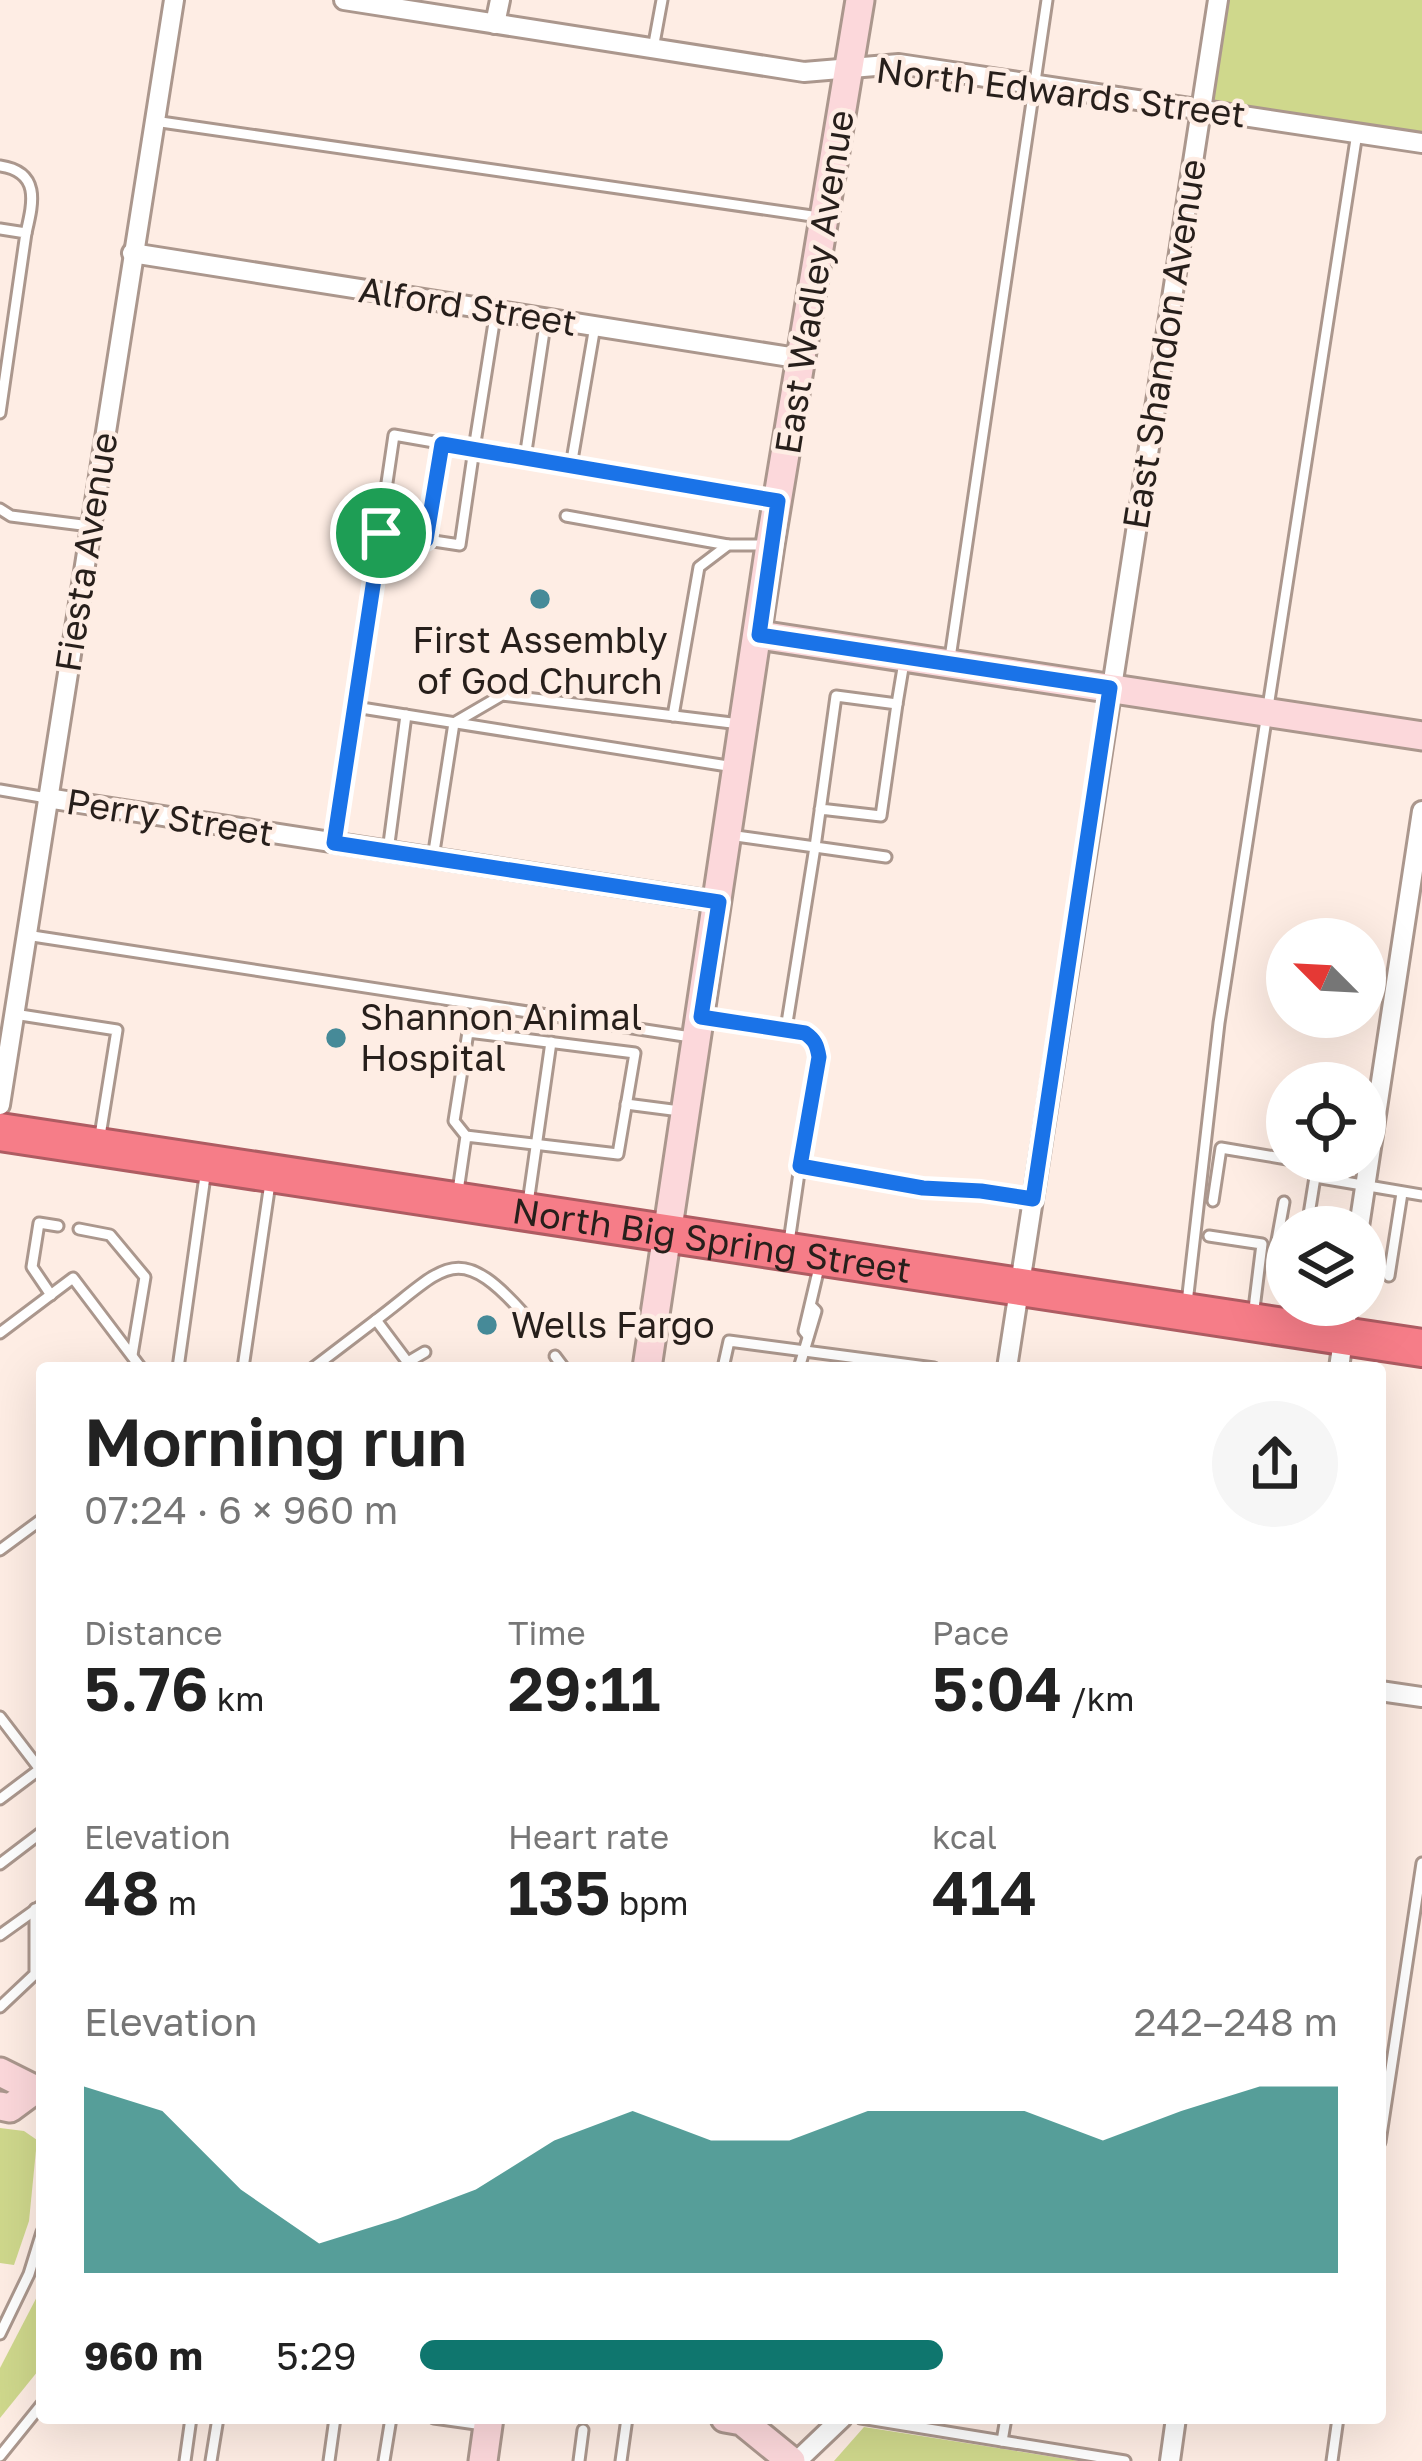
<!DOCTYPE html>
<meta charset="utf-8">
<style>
:root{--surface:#fff;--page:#f6f6f6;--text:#222;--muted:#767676;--accent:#0f766e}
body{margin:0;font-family:"Golos Text",sans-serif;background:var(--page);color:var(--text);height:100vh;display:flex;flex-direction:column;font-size:45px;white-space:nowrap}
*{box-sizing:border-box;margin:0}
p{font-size:39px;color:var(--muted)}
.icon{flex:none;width:66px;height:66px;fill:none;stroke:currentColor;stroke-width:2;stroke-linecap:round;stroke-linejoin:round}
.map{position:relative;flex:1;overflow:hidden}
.sheet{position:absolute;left:36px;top:1362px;width:1350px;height:1062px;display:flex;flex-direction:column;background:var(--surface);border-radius:12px;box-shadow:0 12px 48px #0002}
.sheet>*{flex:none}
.needle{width:78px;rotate:294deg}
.tools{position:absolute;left:1266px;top:918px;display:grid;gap:24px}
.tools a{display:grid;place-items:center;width:120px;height:120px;border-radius:50%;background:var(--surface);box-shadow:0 12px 48px #0002;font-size:60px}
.pin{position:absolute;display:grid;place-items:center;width:102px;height:102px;color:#fff;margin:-51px;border:6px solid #fff;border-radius:50%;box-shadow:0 3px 12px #0007}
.round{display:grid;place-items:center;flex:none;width:126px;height:126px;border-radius:63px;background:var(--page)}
.overview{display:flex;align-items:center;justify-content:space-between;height:204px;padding:0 48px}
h1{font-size:66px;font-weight:600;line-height:90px}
.stats{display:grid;grid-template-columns:repeat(3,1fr);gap:18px;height:204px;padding:12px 48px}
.stats div{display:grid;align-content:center}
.stats b{font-size:60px;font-weight:600}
.stats small{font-size:33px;font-weight:400}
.stats p{font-size:33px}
.chart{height:336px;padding:24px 48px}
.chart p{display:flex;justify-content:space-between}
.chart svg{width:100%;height:216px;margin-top:12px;fill:var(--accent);opacity:.7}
ul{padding:0 48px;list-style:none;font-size:39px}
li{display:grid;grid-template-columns:192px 144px 1fr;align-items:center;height:90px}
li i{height:30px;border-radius:15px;background:var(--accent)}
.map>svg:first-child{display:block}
.green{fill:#cfd88c}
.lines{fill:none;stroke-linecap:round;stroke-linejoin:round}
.lane-casing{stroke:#ab978d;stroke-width:15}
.street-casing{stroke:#ab978d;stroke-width:24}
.secondary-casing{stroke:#ab978d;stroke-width:33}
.highway-casing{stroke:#ae5c62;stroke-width:42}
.lane{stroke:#fff;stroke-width:9}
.street{stroke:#fff;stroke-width:18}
.secondary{stroke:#fcd8db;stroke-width:27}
.highway{stroke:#f67d88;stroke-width:36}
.route-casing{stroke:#fff;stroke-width:24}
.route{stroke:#1a73e8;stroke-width:15}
.poi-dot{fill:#468a98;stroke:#feede4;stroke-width:4.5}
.labels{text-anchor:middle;stroke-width:9;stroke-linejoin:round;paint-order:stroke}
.street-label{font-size:36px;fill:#271f1b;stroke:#feede4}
.poi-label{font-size:36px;fill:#271f1b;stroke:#feede4;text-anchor:start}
</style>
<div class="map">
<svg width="1422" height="2461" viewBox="0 0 1422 2461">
<rect width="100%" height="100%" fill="#feede4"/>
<!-- green -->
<g class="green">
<polygon points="1218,0 1422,0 1422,143 1201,109"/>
<polygon points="0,2128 24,2131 37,2140 29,2221 14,2265 0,2263"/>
<polygon points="42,2287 42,2366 0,2418 0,2368"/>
<polygon points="864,2427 1079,2461 834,2461"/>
</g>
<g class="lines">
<defs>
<g id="lane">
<polyline points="653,49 662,0"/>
<polyline points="154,121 819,217"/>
<path d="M0,166C41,172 33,203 26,233"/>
<polyline points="0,229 26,233 0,413"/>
<polyline points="496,310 474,449 774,500"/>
<polyline points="525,458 546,318"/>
<polyline points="571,466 595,326"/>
<polyline points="0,509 11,516 90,526"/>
<polyline points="566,516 728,545"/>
<polyline points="426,540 443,444"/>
<polyline points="950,658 1047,0"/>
<polyline points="897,704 904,662"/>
<polyline points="355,707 734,767"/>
<polyline points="673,716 699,567 728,545 769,545"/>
<polyline points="0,790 47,798"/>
<polyline points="820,809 881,816 897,704 836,696 815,847 886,857"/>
<polyline points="729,835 815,847 786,1029"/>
<polyline points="334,843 394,435 474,449 460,545 381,533"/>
<polyline points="388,851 406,715"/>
<polyline points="433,858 454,723 502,695 740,724"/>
<polyline points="26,935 691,1037"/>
<polyline points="14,1014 117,1030 99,1142"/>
<polyline points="705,1018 786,1029 814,1039 819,1057 800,1166"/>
<polyline points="626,1104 680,1111"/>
<polyline points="1297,1161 1312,1169 1315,1177 1307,1227"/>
<polyline points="1315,1177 1422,1195"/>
<polyline points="458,1191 466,1136 454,1121 468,1032 635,1053 618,1154 466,1136"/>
<polyline points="1213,1201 1221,1148 1287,1159"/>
<polyline points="528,1203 551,1042"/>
<polyline points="79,1229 110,1235 145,1277 132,1355"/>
<polyline points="1209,1236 1262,1244 1253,1317"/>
<polyline points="789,1242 800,1166 923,1188 981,1191 1033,1199"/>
<polyline points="1276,1246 1284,1202"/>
<polyline points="1389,1276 1402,1193"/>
<polyline points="51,1295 32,1267 39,1223 58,1226"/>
<polyline points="1187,1303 1219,1023 1357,133"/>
<path d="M376,1320C444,1269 456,1238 523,1313"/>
<polyline points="0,1333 73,1278 141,1368"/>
<polyline points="808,1336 804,1331 820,1263"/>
<polyline points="555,1356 564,1368"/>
<polyline points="408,1362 425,1352"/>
<polyline points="178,1368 206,1169"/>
<polyline points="243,1368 270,1183"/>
<polyline points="313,1368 376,1320 412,1368"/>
<polyline points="723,1368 729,1341 934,1368"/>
<polyline points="799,1368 816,1311 812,1307"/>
<polyline points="0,1550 42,1519"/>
<polyline points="0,1717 42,1772"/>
<polyline points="0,1799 40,1769"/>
<polyline points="0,1864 42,1832"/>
<polyline points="0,1935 42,1905"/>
<polyline points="0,2007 35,1974 35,1909"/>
<polyline points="1380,2142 1422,1863"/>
<polyline points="0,2334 29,2274 42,2232"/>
<polyline points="434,2418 483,2425"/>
<polyline points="861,2418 1125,2461"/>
<polyline points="1002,2441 1006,2418"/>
<polyline points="0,2456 42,2404"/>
<polyline points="185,2461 191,2418"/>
<polyline points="211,2461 218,2418"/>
<polyline points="329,2461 335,2418"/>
<polyline points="384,2461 391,2418"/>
<polyline points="579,2461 583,2430"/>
<polyline points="621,2461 627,2418"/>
<polyline points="1332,2461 1338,2418"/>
</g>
<g id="street">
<polyline points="344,0 804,72 899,64 1422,143"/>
<polyline points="495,24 500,0"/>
<polyline points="132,253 803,359"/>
<polyline points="47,798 719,902"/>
<polyline points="0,1105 174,0"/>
<polyline points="1359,1227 1422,811"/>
<polyline points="1007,1368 1218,0"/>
<polyline points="1339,1368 1348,1305"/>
<polyline points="1380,1691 1422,1697"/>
<polyline points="797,2461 842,2418"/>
<polyline points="1170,2461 1176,2418"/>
</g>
<g id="secondary">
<polyline points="759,635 1422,736"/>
<polyline points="647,1368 770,545 860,0"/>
<polyline points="0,2072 42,2093"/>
<polyline points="0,2106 10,2108 33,2091"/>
<polyline points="725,2418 742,2421 791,2461"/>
<polyline points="483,2461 489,2418"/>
</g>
<g id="highway">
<path id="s1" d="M0,1132L1422,1348"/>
</g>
</defs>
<!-- lane casing -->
<use href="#lane" class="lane-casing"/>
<!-- street casing -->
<use href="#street" class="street-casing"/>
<!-- secondary casing -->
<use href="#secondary" class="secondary-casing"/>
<!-- highway casing -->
<use href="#highway" class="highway-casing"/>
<!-- lane -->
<use href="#lane" class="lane"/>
<!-- street -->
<use href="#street" class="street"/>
<!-- secondary -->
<use href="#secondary" class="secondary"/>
<!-- highway -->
<use href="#highway" class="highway"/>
</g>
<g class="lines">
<defs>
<path id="route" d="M442,444L778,501L759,635L1110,688L1033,1199L981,1191L923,1188L800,1166L819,1057C817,1045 815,1040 805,1033L701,1017L719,902L334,843L381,533L426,540Z"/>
</defs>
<!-- route casing -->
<use href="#route" class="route-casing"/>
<!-- route -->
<use href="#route" class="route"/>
</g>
<!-- markers -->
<g class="poi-dot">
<circle cx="540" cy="599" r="12"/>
<circle cx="336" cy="1038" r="12"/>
<circle cx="487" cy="1325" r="12"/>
</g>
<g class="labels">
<!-- street labels -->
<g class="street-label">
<text transform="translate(1061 92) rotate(7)" y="13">North Edwards Street</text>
<text transform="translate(814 282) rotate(-81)" y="13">East Wadley Avenue</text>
<text transform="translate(468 306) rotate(9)" y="13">Alford Street</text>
<text transform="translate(1164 344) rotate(-81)" y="13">East Shandon Avenue</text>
<text transform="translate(86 552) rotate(-81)" y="13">Fiesta Avenue</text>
<text transform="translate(170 817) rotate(9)" y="13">Perry Street</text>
<text dy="13" stroke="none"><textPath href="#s1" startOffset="720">North Big Spring Street</textPath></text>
</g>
<!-- poi labels -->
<g class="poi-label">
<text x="540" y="653" text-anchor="middle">First Assembly<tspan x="540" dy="41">of God Church</tspan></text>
<text x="360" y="1030">Shannon Animal<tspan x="360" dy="41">Hospital</tspan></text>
<text x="511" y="1338">Wells Fargo</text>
</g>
</g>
</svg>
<div class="tools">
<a><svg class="needle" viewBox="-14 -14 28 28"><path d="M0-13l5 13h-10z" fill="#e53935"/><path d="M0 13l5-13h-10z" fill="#767676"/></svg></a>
<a><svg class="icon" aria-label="locate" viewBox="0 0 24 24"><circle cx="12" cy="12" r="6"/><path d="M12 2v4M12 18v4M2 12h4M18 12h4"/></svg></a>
<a><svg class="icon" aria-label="layers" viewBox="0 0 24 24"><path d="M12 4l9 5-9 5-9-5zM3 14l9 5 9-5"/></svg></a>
</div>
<div class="pin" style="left:381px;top:533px;background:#1e9e55"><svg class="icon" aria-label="arrive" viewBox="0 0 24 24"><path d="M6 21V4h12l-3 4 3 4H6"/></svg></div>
<section class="sheet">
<div class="overview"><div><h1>Morning run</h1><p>07:24 · 6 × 960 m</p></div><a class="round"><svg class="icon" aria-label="share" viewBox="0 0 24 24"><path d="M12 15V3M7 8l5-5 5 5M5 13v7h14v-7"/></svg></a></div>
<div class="stats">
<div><p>Distance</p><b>5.76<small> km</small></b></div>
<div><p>Time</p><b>29:11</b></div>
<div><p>Pace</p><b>5:04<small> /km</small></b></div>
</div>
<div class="stats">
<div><p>Elevation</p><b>48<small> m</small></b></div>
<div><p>Heart rate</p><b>135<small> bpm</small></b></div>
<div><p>kcal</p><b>414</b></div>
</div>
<div class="chart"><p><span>Elevation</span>242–248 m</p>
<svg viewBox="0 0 160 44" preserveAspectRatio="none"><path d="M0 44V6L10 11L20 27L30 38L40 33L50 27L60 17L70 11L80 17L90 17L100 11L110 11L120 11L130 17L140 11L150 6L160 6V44z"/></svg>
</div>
<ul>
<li><b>960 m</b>5:29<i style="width:57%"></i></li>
</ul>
</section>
</div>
